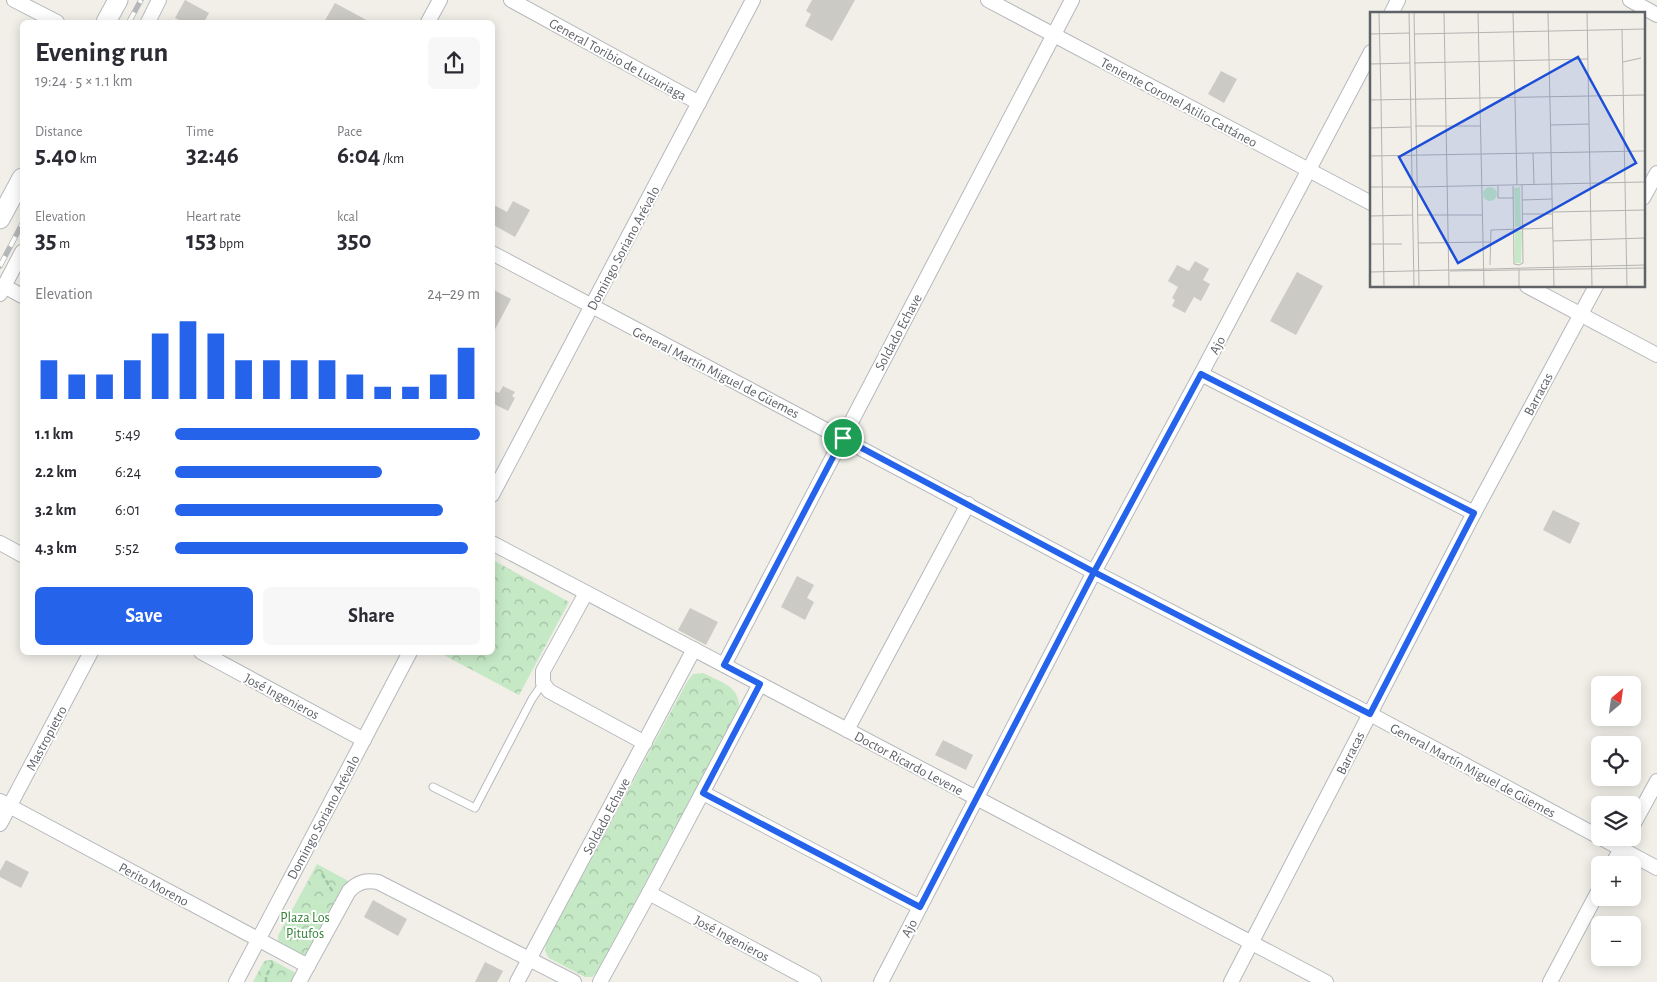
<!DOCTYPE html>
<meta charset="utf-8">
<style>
:root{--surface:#fff;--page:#f7f7f7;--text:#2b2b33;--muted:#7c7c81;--accent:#2563eb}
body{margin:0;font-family:"Alegreya Sans",sans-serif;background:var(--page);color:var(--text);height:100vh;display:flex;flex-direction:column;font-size:19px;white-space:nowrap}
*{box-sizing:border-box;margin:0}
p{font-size:16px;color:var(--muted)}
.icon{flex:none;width:28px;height:28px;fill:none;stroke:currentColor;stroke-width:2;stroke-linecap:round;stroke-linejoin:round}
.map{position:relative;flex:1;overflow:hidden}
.panel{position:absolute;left:20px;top:20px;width:475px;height:635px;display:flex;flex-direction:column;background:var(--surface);border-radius:8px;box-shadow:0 2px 12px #0003}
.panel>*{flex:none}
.needle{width:32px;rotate:29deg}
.fabs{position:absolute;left:1591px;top:676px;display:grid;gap:10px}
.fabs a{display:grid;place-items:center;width:50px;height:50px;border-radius:8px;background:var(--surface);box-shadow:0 2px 12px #0003;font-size:25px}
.pin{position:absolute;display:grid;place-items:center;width:42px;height:42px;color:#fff;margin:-21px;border:2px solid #fff;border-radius:50%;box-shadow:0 1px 5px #0007}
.round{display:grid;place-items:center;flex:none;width:52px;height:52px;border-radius:8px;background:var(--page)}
.summary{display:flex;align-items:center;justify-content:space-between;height:85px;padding:0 15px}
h1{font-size:28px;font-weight:600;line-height:38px}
.stats{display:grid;grid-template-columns:repeat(3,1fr);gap:8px;height:85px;padding:5px 15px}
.stats div{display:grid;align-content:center}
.stats b{font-size:25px;font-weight:600}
.stats small{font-size:14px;font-weight:400}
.stats p{font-size:14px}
.chart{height:140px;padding:10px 15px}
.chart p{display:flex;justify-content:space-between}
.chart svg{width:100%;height:90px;margin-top:5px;stroke:var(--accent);stroke-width:6}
.primary-button{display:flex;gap:10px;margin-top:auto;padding:10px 15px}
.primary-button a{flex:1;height:58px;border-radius:8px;background:var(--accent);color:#fff;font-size:20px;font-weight:600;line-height:58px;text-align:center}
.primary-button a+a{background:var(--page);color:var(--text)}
ul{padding:0 15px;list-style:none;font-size:16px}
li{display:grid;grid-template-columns:80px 60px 1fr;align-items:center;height:38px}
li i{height:12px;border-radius:6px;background:var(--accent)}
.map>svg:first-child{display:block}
.park{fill:url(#park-crowns)}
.building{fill:#cccac5}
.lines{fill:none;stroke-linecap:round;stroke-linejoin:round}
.lane-casing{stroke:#b5b8bc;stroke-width:9}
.street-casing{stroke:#b5b8bc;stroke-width:16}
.secondary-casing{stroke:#b6babf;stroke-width:21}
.path{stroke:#9cc7a9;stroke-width:2.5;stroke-dasharray:5 2.5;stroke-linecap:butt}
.lane{stroke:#fff;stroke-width:7}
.street{stroke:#fff;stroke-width:14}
.secondary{stroke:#fff;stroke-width:19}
.rail-casing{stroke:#b6b7b8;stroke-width:5.5}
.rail{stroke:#fff;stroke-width:4;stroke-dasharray:11;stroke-linecap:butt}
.route-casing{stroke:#fff;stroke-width:10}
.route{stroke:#2563eb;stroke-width:6}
.labels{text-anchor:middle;stroke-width:4;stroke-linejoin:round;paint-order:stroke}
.street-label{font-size:14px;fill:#5f6368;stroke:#fff}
.park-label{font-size:14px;fill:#348238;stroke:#fff}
.inset-road{fill:none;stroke:#b3b3b1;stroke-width:1}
.view{fill:#1d4ed8;fill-opacity:0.15;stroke:#1d4ed8;stroke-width:2.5}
.inset-edge{fill:none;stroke:#5f6368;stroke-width:2.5}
</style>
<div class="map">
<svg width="1657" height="982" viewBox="0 0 1657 982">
<defs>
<pattern id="park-crowns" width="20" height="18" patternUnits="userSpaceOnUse" patternTransform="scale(1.25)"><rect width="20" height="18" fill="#c5e8c5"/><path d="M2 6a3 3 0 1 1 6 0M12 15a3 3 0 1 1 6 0" fill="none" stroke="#a3c0a4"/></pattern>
</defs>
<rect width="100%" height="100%" fill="#f1efe8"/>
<!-- park -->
<g class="park">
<polygon points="493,560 569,602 519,695 440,653 492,652"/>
<path d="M703,673C720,682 741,686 739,709L598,971L592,977H585L549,958L545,951L546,943L687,682L693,674Z"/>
<polygon points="317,864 350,882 311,955 303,958 278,944 278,936"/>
<polygon points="272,960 294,972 296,978 294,982 253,982 264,961"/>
</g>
<!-- building -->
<g class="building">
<polygon points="185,0 209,13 204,22 183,22 175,18"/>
<polygon points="812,0 855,0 832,41 805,26 811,14 806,11"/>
<polygon points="335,3 370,22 324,22"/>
<polygon points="1221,71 1237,79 1224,103 1208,94"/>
<polygon points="513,201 530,210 515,237 492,224 492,204 507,212"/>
<polygon points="1195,261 1209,269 1203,280 1210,284 1201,301 1194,297 1185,313 1172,306 1175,300 1172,298 1178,287 1168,281 1177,265 1189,271"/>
<polygon points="1297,272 1323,286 1296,335 1270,321"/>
<polygon points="492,289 511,299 492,335"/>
<polygon points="503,386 515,392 512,396 515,398 508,411 492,403 492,390 499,393"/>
<polygon points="1553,510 1580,523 1570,544 1543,530"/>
<polygon points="797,576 814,585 807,598 814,602 805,620 781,607"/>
<polygon points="690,608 718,622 706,645 678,630"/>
<polygon points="943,740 973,755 966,770 935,755"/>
<polygon points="6,860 29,872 21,888 0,877 0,871"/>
<polygon points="373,900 407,919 398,936 364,917"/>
<polygon points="485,962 503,971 497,982 475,982"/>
</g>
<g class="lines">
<defs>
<polyline id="lane" points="433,787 475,808 532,699 543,683"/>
<g id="street">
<polyline points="14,0 57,22"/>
<polyline points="511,0 699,103"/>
<polyline points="988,0 1371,203"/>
<polyline points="1630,0 1657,15"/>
<polyline points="1391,14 1398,0"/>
<polyline points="148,22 159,0"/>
<polyline points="428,22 440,0"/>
<polyline points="1643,198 1657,173"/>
<polyline points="492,253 1094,572 1370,714 1657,868"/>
<polyline points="4,286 22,296"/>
<polyline points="1527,286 1657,355"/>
<polyline points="0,294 22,252"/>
<polyline points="1201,374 1474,513"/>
<polyline points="492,495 753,0"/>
<polyline points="0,543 22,555"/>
<polyline points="492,543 1326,982"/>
<polyline points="586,593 543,671 543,683 549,691 645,743"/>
<polyline points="201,652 364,740"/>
<polyline points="724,665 1072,0"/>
<polyline points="847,730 968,504"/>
<polyline points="703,793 920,907"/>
<polyline points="0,801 308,966"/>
<polyline points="0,824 91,652"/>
<polyline points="1632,827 1657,781"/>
<polyline points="1612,865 1627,838"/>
<polyline points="649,893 814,982"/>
<polyline points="236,982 410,652"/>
<path d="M299,982L349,891C358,882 365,880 378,882L574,982"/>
<polyline points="517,982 694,649"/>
<polyline points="600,982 649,893 760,684"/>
<polyline points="881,982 1094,572 1201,374 1371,52"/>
<polyline points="1231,982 1474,513 1596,286"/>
<polyline points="1550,982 1600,888"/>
</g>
<g id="secondary">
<polyline points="106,22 118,0"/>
<polyline points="0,219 22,178"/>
</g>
</defs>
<!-- lane casing -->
<use href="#lane" class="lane-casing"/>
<!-- street casing -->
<use href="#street" class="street-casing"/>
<!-- secondary casing -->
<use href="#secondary" class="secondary-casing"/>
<!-- path -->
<g class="path">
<polyline points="322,874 333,892"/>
<polyline points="286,939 289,934 310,933"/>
<polyline points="266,982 266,976 274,962"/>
</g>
<!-- lane -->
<use href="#lane" class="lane"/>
<!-- street -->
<use href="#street" class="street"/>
<!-- secondary -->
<use href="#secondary" class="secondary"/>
<defs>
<g id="rail">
<polyline points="129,22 141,0"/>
<polyline points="0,266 22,224"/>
</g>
</defs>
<!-- rail casing -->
<use href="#rail" class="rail-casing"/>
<!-- rail -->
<use href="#rail" class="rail"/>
</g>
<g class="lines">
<defs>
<polyline id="route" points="843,438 724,665 760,684 703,793 920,907 1094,572 1201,374 1474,513 1370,714 1094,572 843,438"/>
</defs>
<!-- route casing -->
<use href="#route" class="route-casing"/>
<!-- route -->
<use href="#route" class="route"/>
</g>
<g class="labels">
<!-- street labels -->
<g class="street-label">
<text transform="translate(618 59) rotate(29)" y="5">General Toribio de Luzuriaga</text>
<text transform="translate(1179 102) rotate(28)" y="5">Teniente Coronel Atilio Cattáneo</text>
<text transform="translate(623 248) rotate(-62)" y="5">Domingo Soriano Arévalo</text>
<text transform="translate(898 332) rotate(-62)" y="5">Soldado Echave</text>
<text transform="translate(1217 345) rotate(-62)" y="5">Ajo</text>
<text transform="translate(716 372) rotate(27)" y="5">General Martín Miguel de Güemes</text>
<text transform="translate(1538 394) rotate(-62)" y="5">Barracas</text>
<text transform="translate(282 696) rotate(28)" y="5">José Ingenieros</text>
<text transform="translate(46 738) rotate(-62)" y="5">Mastropietro</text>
<text transform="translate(1350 753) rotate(-63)" y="5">Barracas</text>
<text transform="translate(909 763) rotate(28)" y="5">Doctor Ricardo Levene</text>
<text transform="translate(1473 770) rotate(28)" y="5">General Martín Miguel de Güemes</text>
<text transform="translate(606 816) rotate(-62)" y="5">Soldado Echave</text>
<text transform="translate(323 817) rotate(-62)" y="5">Domingo Soriano Arévalo</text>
<text transform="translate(154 884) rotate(28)" y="5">Perito Moreno</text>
<text transform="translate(909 928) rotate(-62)" y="5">Ajo</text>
<text transform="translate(732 938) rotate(28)" y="5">José Ingenieros</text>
</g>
<!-- park labels -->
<g class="park-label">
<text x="305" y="922">Plaza Los<tspan x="305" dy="16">Pitufos</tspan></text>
</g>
</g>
<!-- overview -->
<g transform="translate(1370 12)">
<rect width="275" height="275" fill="#f1efe8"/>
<path d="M113 182a7 7 0 1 1 14 0a7 7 0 1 1-14 0ZM150,175L151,214L145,215L144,176ZM145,218L152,219L151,251H145Z" fill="#c5e8c5"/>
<path class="inset-road" d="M9,0L11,88M39,0L44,275M44,0L49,275M74,0L79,275M108,0L114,275M143,0L147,173M178,0L184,275M217,0L222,275M252,18L257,275M0,22L40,21M44,22L275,17M253,50L271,46M44,51L218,47M0,52L40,51M0,88L275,83M11,88L14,275M181,113L219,112M45,114H110M0,116L41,115M163,141L164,172M0,144L275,139M128,174V186H143M143,174L144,252L149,253M0,175H42M47,175L275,170M152,188L182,187M183,200L275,198M152,202H183M47,203H112M0,204L43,203M183,229L275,226M48,231L120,230M0,232H32M120,253L121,218L183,216M149,253L153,251L152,173M149,257V275M80,259L275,256M0,260L275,253"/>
<path class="view" d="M208,45L266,151L88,251L29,145Z"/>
<rect width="275" height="275" class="inset-edge"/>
</g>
</svg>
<div class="fabs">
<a><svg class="needle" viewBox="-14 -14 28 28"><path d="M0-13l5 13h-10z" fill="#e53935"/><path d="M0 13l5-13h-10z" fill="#7c7c81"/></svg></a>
<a><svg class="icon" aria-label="locate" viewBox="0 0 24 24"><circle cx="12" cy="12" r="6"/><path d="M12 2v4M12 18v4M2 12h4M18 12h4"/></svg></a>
<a><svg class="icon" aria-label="layers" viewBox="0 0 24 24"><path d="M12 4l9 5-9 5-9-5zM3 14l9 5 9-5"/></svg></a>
<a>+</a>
<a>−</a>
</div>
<div class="pin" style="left:843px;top:438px;background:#1e9e55"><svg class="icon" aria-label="arrive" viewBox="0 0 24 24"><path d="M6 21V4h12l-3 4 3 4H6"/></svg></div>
<section class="panel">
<div class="summary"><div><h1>Evening run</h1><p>19:24 · 5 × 1.1 km</p></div><a class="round"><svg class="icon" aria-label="share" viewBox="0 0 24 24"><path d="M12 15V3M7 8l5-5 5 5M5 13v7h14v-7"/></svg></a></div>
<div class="stats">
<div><p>Distance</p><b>5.40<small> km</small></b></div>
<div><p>Time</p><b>32:46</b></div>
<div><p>Pace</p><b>6:04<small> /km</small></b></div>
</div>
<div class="stats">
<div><p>Elevation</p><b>35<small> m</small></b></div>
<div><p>Heart rate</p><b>153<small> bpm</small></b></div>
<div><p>kcal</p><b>350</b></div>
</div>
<div class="chart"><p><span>Elevation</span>24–29 m</p>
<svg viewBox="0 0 160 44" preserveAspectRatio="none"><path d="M5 44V25M15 44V32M25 44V32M35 44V25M45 44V12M55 44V6M65 44V12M75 44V25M85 44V25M95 44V25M105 44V25M115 44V32M125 44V38M135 44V38M145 44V32M155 44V19"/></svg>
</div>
<ul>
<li><b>1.1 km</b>5:49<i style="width:100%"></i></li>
<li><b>2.2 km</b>6:24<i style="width:68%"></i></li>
<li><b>3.2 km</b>6:01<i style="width:88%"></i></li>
<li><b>4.3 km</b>5:52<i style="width:96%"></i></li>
</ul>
<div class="primary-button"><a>Save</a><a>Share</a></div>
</section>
</div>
